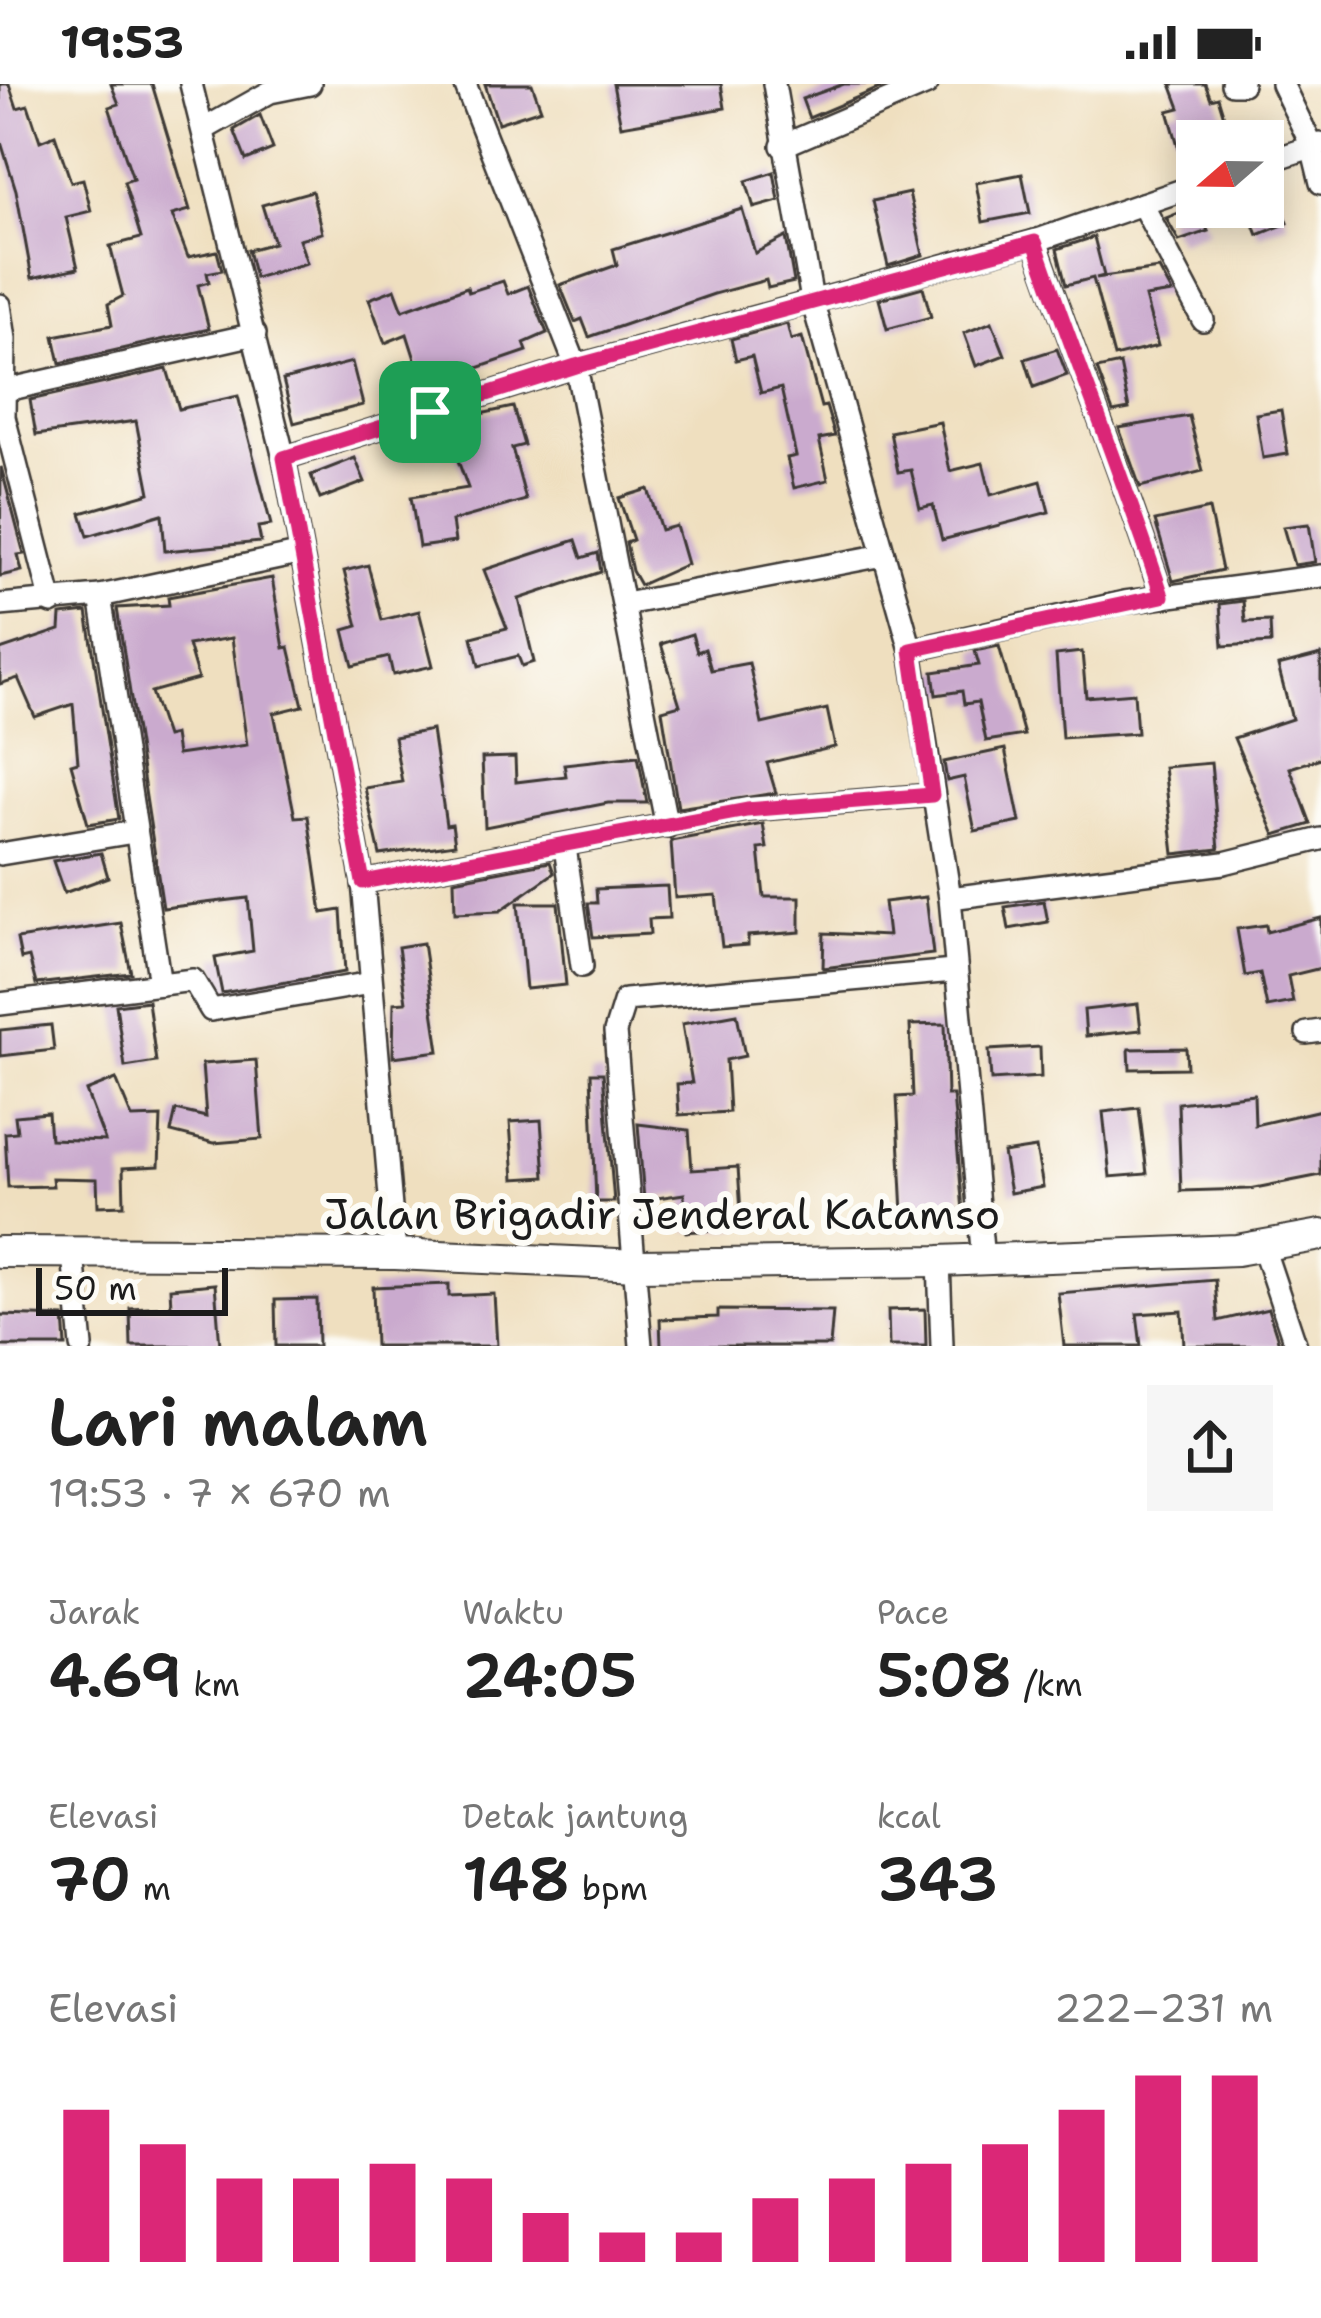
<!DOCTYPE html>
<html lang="id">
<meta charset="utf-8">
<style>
:root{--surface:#fff;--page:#f6f6f6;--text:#222;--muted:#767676;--accent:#db2777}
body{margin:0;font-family:"Shantell Sans",sans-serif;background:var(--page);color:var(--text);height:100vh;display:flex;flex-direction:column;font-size:45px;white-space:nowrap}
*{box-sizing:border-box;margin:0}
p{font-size:39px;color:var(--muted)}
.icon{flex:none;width:66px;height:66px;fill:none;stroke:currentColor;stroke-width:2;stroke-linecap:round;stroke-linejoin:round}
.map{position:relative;height:1262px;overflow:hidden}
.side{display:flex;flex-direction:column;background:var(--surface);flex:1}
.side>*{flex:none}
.needle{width:78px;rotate:250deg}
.fabs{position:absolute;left:1176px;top:36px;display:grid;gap:24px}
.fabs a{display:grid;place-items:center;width:108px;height:108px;border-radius:0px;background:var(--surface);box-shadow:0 6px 30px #0003;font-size:60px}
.scale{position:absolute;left:36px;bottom:30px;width:192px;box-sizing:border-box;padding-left:12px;border:6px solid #1c1c1c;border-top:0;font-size:33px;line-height:42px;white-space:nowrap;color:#1c1c1c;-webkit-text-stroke:9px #fdfcf7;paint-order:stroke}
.pin{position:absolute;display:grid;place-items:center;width:102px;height:102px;color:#fff;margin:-51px;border-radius:24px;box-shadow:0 6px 18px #0006}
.round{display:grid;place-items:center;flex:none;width:126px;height:126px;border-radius:0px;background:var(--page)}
.headline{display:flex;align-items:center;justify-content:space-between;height:204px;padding:0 48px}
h1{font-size:66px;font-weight:600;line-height:90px}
.metrics{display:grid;grid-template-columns:repeat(3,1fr);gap:18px;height:204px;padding:12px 48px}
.metrics div{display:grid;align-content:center}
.metrics b{font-size:60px;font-weight:600}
.metrics small{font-size:33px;font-weight:400}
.metrics p{font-size:33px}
.chart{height:336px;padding:24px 48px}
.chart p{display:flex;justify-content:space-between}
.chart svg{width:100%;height:216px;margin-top:12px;stroke:var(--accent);stroke-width:6}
.status{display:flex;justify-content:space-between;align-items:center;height:84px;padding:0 60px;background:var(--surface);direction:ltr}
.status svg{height:33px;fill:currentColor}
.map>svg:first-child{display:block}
.building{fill:#caaace;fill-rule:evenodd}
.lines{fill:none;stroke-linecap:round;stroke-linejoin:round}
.street-casing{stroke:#3c3934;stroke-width:26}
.secondary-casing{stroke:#3c3934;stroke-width:34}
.street{stroke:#fff;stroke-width:21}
.secondary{stroke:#fff;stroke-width:30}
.route-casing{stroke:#fff;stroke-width:24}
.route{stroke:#db2777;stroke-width:15}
.labels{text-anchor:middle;stroke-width:12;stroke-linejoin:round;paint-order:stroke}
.street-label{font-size:42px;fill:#1c1c1c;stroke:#fdfcf7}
</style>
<div class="status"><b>19:53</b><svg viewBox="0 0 49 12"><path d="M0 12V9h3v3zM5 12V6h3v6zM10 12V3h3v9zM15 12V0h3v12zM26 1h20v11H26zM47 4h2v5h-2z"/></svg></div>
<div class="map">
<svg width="1321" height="1262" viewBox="0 0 1321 1262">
<rect width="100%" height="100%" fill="#fdfcf7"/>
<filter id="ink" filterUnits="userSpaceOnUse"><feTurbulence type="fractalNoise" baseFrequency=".00833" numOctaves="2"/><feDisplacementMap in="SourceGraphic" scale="24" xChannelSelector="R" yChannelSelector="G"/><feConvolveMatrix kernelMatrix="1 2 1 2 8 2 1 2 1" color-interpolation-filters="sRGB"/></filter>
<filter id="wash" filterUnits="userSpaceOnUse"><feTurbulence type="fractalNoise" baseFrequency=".004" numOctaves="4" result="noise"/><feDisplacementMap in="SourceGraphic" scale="48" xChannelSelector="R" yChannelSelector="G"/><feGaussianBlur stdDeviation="2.7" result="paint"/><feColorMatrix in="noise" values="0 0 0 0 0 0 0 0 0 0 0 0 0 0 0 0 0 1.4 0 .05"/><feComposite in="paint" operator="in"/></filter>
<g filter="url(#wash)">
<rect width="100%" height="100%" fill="#efdfbf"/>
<g id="blocks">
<!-- building -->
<g class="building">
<polygon points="0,0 9,0 17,24 28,21 40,57 55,51 71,98 83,95 91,127 66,133 78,184 32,194 16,106 0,55"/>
<polygon points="111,0 152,0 190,126 172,131 188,173 217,167 222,186 207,189 209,198 198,201 209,245 60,279 54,252 112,241 108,220 123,212 110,162 141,154 124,98 133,95 109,23 119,20"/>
<polygon points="485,0 532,0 541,25 498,39"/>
<polygon points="613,0 721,0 725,24 621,42"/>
<polygon points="844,0 889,0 809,34 802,15"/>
<polygon points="1171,0 1205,0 1211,15 1218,13 1225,36 1211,41 1215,57 1197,57 1197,86 1186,89 1168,27 1180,24"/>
<polygon points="260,31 273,65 246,76 234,46"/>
<polygon points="774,88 779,117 754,124 746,97"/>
<polygon points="1022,90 1030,129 983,138 976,99"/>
<polygon points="1270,92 1288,139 1258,151 1247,123 1263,123 1263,94"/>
<polygon points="312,107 322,149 299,155 307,179 255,194 248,166 274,159 262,121"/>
<polygon points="909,109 923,171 888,182 873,117"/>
<polygon points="1197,122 1208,147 1179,157 1166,134"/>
<polygon points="742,125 755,169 786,153 794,198 768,204 766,196 714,210 589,253 582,235 575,238 560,201 617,181 613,165"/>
<polygon points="1094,153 1104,192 1096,194 1159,185 1172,209 1145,213 1158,262 1114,273 1093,194 1066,201 1057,165"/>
<polygon points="503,197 508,210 528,202 547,249 524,259 527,267 431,300 430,295 422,297 407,250 385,259 369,215 395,205 403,226 467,203 469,208"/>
<polygon points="923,203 931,233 887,245 879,215"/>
<polygon points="992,238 1005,271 976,282 964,249"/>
<polygon points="787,240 791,256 802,253 821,323 826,322 835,352 819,355 828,396 794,404 787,374 796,372 781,304 761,309 752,272 736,276 731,255"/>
<polygon points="1057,265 1067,291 1034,303 1025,275"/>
<polygon points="352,278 363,321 294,339 283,296"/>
<polygon points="1120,280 1129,325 1113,328 1097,285"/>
<polygon points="167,285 179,325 238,312 271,441 258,443 261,458 165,467 162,430 88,452 81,429 150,409 136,337 36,351 30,316"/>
<polygon points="513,323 524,361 512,364 526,416 452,437 455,458 419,463 411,413 468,404 446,344 463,339 462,334"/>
<polygon points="1281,326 1288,370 1263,374 1256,330"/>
<polygon points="1189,332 1203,387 1140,403 1119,344"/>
<polygon points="940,338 950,387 983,379 991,411 1041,397 1049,428 942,456 933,421 920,424 911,386 898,388 890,348"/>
<polygon points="355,374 365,398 320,415 311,391"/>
<polygon points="1,383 24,470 18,471 22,487 0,492"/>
<polygon points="648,405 661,446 676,442 687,480 640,501 632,487 626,459 633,456 619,414"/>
<polygon points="1209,425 1222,486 1173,497 1155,437"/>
<polygon points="1309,440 1315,478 1294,481 1283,443"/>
<polygon points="576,456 582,474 598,469 601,488 519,515 534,578 522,582 518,572 479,582 472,553 507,544 484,486"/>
<polygon points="368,481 382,536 419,527 433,582 393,591 389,573 353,582 344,546 358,542 344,487"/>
<path d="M272,494L284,564L289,563L303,622L274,629L295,733L308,732L322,829L341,826L345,888L222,909L215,874L253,867L248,814L163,824L117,524L169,521L168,513ZM232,554L247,661L177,671L174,651L166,653L151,608L198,595L188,561Z"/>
<polygon points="1243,517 1245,538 1270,537 1271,559 1223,562 1220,520"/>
<polygon points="87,528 119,735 88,740 71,680 78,678 73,620 35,633 18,594 0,600 0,566 60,546 61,531"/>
<polygon points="692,550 697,568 705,565 711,586 749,579 762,640 827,625 835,663 767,679 776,709 678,724 662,626 680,621 661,560"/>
<polygon points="999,562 1024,651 986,657 978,618 964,620 962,607 936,611 933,588 979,581 975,567"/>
<polygon points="1082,568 1086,613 1134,609 1137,649 1062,654 1056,571"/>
<polygon points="1321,571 1321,674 1290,684 1311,740 1275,751 1234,654 1292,635 1278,582"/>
<polygon points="432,646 446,741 452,740 455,760 380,771 365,704 402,698 394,653"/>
<polygon points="1005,665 1020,738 975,747 964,693 947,697 944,678"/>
<polygon points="638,672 647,719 608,719 485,743 482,674 515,673 516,698 566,692 564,680"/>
<polygon points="1211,679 1219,765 1174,770 1164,683"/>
<polygon points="763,740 767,764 759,765 764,813 800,813 800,848 748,852 748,861 722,863 716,811 675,814 671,757"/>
<polygon points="101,769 108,793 64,809 53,777"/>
<polygon points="550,778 554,789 500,827 455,829 454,796"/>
<polygon points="667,802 669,834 649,835 650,850 593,853 588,819 597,819 596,805"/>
<polygon points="926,813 933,870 823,884 824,849 888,852 884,818"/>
<polygon points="1044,817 1048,838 1009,845 1005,823"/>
<polygon points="518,819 558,819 566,901 526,905"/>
<polygon points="1321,834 1321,884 1288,892 1293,918 1267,923 1260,889 1245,892 1237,845 1266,841 1267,848"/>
<polygon points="121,839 131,889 36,900 29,873 21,875 17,855"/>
<polygon points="423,859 439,967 393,973 394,919 406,918 398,863"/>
<polygon points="148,917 156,978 125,983 116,921"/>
<polygon points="1138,920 1141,946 1086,952 1084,926"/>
<polygon points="737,930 745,972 726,976 729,1028 679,1031 677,1000 692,999 682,940"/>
<polygon points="945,940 947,1011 953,1011 963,1127 903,1129 897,1013 913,1012 910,941"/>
<polygon points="51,941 54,966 0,972 0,946"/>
<polygon points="1040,963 1041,993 991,996 989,966"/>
<polygon points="1186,964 1187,984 1130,985 1129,965"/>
<polygon points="256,976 262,1055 214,1059 171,1048 176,1026 206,1033 202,980"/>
<polygon points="591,989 603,989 614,1118 596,1118"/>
<polygon points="116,995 132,1034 161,1033 159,1082 123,1084 124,1121 98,1122 97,1095 52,1094 53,1102 8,1103 5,1049 17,1048 15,1032 48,1029 50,1055 105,1057 86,1007"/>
<polygon points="1254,1010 1255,1041 1321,1026 1321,1091 1250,1105 1181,1107 1178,1019"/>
<polygon points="1139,1024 1147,1090 1110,1093 1103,1028"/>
<polygon points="541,1036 545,1093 514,1095 510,1038"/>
<polygon points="638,1040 689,1046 692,1086 738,1083 742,1144 686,1148 684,1110 644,1116"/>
<polygon points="1036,1064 1043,1103 1010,1109 1003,1069"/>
<polygon points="1215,1196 1218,1237 1268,1225 1280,1262 1184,1262 1182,1227 1137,1230 1141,1262 1064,1262 1058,1209"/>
<polygon points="215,1200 220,1262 131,1262 130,1224 171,1222 170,1204"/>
<polygon points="449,1200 449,1212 494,1210 497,1262 375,1262 373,1203"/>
<polygon points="317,1215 318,1262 276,1262 275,1216"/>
<polygon points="925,1225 926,1262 889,1262 888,1226"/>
<polygon points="718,1226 833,1227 830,1262 661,1262 660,1235 718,1233"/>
<polygon points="0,1231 64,1233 66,1262 0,1262"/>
</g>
</g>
</g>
<g filter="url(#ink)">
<use href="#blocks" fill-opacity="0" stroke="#3c3934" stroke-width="3"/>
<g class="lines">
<defs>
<g id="street">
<polyline points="191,0 284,374 363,798 395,1170"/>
<polyline points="465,0 576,282 667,743"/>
<polyline points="774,0 812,216 911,566 950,814 983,1176"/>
<polyline points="1232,0 1242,0"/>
<polyline points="1282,0 1312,62 1321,99"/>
<polyline points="206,44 270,8 310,0"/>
<polyline points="782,62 927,0"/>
<polyline points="1263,79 1320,60"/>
<polyline points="1142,120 1203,236"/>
<path d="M1035,157C1076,278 1123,391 1162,512"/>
<polyline points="0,221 5,255 4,333 52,519"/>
<polyline points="2,307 255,250"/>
<polyline points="284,374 576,282 1035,157 1197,101"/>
<polyline points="100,512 160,900"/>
<polyline points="625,520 884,471"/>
<polyline points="0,521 100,512 298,470"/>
<polyline points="911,566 1125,518 1321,492"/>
<polyline points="565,763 582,882"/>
<polyline points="0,770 134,748"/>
<polyline points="363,798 747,726 932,711"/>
<polyline points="950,814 1224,779 1321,755"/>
<polyline points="0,920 193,896 211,926 371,899"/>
<polyline points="1307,949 1321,947"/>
<polyline points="1263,1163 1296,1262"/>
<polyline points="73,1170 82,1262"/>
<polyline points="939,1177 942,1262"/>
<polyline points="641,1262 615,948 625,916 954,887"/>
</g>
<polyline id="secondary" points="0,1168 395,1170 639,1181 939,1177 1237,1166 1321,1151"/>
</defs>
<!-- street casing -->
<use href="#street" class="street-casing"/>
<!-- secondary casing -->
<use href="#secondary" class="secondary-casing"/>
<!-- street -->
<use href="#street" class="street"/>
<!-- secondary -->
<use href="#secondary" class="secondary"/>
</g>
</g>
<g class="lines" filter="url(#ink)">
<defs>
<path id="route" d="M1035,158C1076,278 1123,392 1162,512L911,566L932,711L747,726L363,798L284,374L576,282Z"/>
</defs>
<!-- route casing -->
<use href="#route" class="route-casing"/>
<!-- route -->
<use href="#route" class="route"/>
</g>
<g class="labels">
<!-- street labels -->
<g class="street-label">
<text x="662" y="1145">Jalan Brigadir Jenderal Katamso</text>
</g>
</g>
</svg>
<div class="fabs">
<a><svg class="needle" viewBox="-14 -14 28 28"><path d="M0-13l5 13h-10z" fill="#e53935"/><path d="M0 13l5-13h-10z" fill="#767676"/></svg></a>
</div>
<div class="scale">50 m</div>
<div class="pin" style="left:430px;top:328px;background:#1e9e55"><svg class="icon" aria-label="arrive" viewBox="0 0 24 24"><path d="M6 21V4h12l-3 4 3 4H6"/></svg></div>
</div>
<section class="side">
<div class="headline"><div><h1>Lari malam</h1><p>19:53 · 7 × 670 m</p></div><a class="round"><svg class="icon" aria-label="share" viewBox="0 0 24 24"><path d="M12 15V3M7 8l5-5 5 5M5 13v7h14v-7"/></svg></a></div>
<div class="metrics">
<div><p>Jarak</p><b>4.69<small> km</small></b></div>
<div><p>Waktu</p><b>24:05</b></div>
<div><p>Pace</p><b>5:08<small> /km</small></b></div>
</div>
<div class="metrics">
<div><p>Elevasi</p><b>70<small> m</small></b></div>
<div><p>Detak jantung</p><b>148<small> bpm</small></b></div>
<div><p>kcal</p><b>343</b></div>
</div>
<div class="chart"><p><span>Elevasi</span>222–231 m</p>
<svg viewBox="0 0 160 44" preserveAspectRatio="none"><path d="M5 44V13M15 44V20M25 44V27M35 44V27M45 44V24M55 44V27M65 44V34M75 44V38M85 44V38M95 44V31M105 44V27M115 44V24M125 44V20M135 44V13M145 44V6M155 44V6"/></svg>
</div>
</section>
